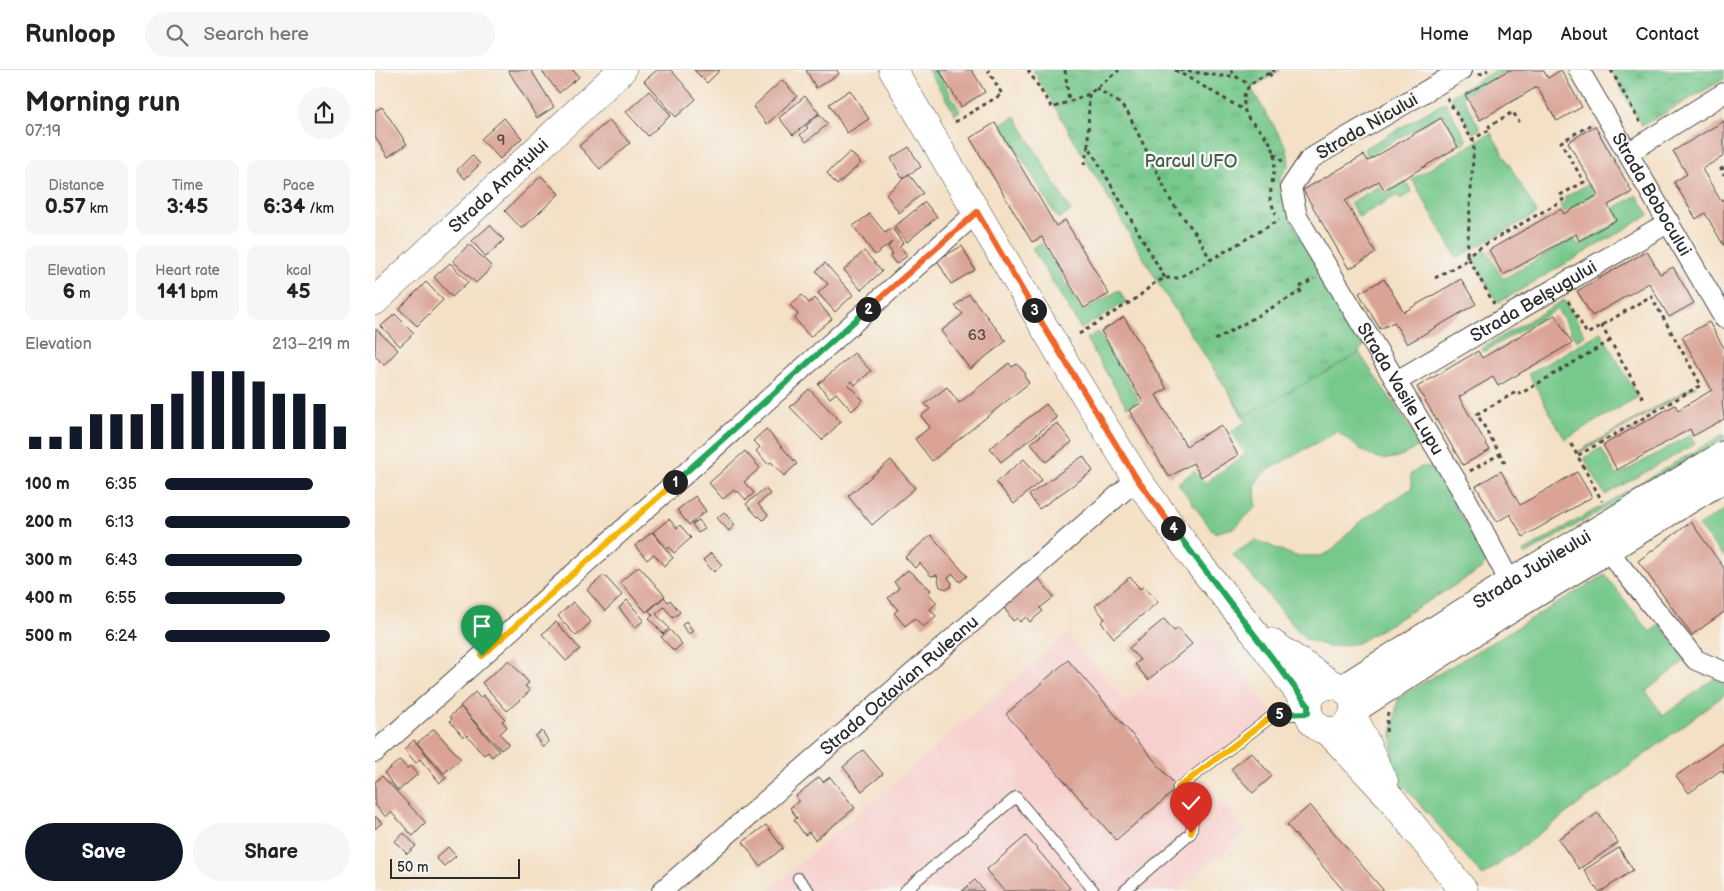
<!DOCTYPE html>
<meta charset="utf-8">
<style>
:root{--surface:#fff;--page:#f6f6f6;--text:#222;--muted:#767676;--line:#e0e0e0;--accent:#111827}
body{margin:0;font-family:"Balsamiq Sans",sans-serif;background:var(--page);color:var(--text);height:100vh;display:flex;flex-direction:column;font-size:19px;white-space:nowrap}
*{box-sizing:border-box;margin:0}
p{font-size:16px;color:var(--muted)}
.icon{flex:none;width:28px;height:28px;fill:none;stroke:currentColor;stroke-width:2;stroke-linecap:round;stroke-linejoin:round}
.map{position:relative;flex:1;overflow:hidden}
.drawer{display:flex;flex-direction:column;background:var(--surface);width:375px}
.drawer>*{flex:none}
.scale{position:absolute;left:15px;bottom:12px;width:130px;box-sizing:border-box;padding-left:5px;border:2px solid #2b2b2b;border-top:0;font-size:14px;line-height:18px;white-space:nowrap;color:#2b2b2b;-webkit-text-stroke:4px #f6f6f2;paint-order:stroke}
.pin{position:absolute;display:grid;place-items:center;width:42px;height:42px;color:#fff;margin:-51px -21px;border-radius:50% 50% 50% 0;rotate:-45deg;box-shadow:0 0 5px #0007}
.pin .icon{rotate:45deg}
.km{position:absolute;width:25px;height:25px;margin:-12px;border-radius:50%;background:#222;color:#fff;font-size:14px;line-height:25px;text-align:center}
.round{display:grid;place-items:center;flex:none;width:52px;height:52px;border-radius:26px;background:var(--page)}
.overview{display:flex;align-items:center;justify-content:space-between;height:85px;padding:0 25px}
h1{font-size:28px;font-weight:800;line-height:38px}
.stats{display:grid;grid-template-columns:repeat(3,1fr);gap:8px;height:85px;padding:5px 25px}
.stats div{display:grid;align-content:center;border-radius:12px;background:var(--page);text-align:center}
.stats b{font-size:21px;font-weight:800}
.stats small{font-size:14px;font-weight:400}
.stats p{font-size:14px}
.chart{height:140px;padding:10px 25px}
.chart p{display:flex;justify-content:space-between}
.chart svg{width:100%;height:90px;margin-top:5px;stroke:var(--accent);stroke-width:6}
.cta{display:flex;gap:10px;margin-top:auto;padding:10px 25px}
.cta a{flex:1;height:58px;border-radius:30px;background:var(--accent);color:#fff;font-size:20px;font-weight:800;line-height:58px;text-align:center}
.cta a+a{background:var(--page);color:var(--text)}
ul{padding:0 25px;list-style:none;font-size:16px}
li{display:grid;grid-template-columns:80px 60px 1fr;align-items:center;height:38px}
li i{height:12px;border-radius:6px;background:var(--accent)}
header{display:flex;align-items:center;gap:30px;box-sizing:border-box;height:70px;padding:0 25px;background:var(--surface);border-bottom:1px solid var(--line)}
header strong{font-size:24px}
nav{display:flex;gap:28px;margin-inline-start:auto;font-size:18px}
.search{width:350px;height:45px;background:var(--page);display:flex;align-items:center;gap:12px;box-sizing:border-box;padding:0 18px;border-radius:28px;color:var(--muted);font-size:19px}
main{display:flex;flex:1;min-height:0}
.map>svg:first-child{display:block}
.built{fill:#f7d0cd}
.green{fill:#76c88b;stroke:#507a5b}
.park{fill:url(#park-tufts);stroke:#507a5b}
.building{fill:#daa396}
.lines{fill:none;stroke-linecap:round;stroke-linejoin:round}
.service-casing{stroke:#494642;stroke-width:12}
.minor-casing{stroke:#494642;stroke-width:22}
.tertiary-casing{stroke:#494642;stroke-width:28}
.secondary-casing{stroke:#494642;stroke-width:29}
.path{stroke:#494642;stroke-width:3;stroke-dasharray:4 4;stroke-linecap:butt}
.service{stroke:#fff;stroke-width:10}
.minor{stroke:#fff;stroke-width:20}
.tertiary{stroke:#fff;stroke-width:26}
.secondary{stroke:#fff;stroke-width:28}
.split-1-casing{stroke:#fff;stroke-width:10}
.split-2-casing{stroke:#fff;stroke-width:10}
.split-3-casing{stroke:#fff;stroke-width:10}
.split-4-casing{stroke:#fff;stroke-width:10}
.split-5-casing{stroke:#fff;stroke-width:10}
.split-6-casing{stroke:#fff;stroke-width:10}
.split-1{stroke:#f5b400;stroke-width:6}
.split-2{stroke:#22a559;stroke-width:6}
.split-3{stroke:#f0652b;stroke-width:6}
.split-4{stroke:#f0652b;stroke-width:6}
.split-5{stroke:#22a559;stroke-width:6}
.split-6{stroke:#f5b400;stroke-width:6}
.labels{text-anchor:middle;stroke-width:5;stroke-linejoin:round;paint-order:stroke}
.number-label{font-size:15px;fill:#574946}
.street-label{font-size:18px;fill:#2b2b2b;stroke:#f6f6f2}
.park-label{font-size:18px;fill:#425a48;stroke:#f6f6f2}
</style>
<header>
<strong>Runloop</strong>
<div class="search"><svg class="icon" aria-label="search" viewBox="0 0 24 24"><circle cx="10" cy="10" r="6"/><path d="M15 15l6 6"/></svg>Search here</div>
<nav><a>Home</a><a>Map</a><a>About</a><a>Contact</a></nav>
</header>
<main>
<section class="drawer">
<div class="overview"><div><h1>Morning run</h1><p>07:19</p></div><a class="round"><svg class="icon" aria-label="share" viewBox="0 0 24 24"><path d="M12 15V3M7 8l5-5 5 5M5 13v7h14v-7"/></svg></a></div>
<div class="stats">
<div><p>Distance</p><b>0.57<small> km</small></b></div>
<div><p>Time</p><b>3:45</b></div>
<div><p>Pace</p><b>6:34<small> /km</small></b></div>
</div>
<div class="stats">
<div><p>Elevation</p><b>6<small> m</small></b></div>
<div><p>Heart rate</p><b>141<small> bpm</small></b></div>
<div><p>kcal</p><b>45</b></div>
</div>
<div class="chart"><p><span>Elevation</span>213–219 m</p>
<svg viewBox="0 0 160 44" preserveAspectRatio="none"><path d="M5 44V38M15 44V38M25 44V33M35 44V27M45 44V27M55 44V27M65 44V22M75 44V17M85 44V6M95 44V6M105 44V6M115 44V11M125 44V17M135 44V17M145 44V22M155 44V33"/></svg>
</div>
<ul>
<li><b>100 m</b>6:35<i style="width:80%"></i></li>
<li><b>200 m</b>6:13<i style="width:100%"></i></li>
<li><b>300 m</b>6:43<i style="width:74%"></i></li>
<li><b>400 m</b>6:55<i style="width:65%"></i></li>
<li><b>500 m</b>6:24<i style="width:89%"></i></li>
</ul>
<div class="cta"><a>Save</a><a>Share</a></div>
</section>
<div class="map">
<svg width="1349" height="821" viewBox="0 0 1349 821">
<defs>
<pattern id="park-tufts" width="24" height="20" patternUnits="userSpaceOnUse" patternTransform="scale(1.25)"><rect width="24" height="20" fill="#76c88b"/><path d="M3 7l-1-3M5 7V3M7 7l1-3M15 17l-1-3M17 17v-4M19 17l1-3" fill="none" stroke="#61a372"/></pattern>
</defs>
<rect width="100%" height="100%" fill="#f6f6f2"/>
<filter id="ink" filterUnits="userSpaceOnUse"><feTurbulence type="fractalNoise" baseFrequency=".02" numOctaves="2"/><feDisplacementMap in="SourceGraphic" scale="10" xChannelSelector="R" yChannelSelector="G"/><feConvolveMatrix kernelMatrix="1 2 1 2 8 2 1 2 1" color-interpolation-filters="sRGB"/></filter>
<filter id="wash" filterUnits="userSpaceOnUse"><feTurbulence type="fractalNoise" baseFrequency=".0096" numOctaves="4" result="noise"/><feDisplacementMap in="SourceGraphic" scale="20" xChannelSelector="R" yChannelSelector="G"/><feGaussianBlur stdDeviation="1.12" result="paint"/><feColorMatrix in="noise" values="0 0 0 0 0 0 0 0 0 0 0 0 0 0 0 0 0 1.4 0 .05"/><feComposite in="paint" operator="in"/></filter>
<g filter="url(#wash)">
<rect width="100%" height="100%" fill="#f4e0c5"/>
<!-- built -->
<polygon class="built" points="836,563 900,644 823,705 872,763 804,819 806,821 399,821 397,818 692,564 751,632"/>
<!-- green -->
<g class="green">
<polygon points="553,0 561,0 585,41 580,44"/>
<polygon points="1121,0 1132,0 1087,26 1105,59 1098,63 1076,26"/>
<polygon points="1070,32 1092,71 1086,75 1068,43 993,86 989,79"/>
<polygon points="640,46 696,141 683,149 627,54"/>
<polygon points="1116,63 1162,143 1082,188 1037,109"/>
<polygon points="1031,111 1037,122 1025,129 1022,125 984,147 975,133 1004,116 1008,124"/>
<polygon points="1213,114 1219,124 1190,142 1185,135 1191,131 1189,128"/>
<polygon points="1262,125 1274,145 1123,233 1097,188 1111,180 1128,209 1199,168 1203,175 1245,151 1239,138"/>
<path d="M907,153L987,287L1043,370L1042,377C1005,402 991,383 962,361L888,403L880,414L881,437L859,458L839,463L803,413L819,401L830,413L871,384L856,361L871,352L834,288Z"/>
<polygon points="666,173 708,242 744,220 751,232 706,259 657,178"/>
<polygon points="1189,230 1210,265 1201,270 1182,239 1109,282 1107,278"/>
<polygon points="723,262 764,330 752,337 711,269"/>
<polygon points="1226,262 1263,327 1190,369 1153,304"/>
<polygon points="1320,315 1321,316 1204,383 1203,382"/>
<polygon points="1349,364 1349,369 1150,485 1148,482"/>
<polygon points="1315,365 1320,374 1230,425 1209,388 1226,378 1242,406"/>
<polygon points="1046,397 1054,397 1061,401 1111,491 1107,499 983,573 955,577 930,569 858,484 881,470 920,486 945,486 955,482 983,453 1037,418 1035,405"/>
<polygon points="1349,440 1349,487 1323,456"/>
<polygon points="1230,505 1275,562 1285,554 1312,589 1271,621 1288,646 1344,605 1349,608 1349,625 1108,806 1019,705 1017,665 1023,628"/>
</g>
<!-- park -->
<g class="park">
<polygon points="658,0 906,0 876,18 912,78 914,94 905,108 916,149 989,276 981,285 869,346 788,221"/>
<polygon points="1236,0 1349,0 1349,9 1267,56"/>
</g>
<g id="blocks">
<!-- building -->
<g class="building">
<polygon points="133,0 156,0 179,37 162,48"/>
<polygon points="166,0 198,0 204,7 184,23"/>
<polygon points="282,0 296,0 321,29 301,47 269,11"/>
<polygon points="319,0 345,0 332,13"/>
<polygon points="431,0 462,0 464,4 441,18"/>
<polygon points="564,0 597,0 610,22 586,37"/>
<polygon points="1134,0 1168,0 1173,8 1186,0 1207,37 1182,51 1162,17 1105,50 1090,25"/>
<polygon points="407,10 422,26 392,54 378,37"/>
<polygon points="475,20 494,49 472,63 454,34"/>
<polygon points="274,21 296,45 273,66 251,42"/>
<polygon points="430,26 444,43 418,65 404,48"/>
<polygon points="7,37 32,74 13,87 0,67 0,41"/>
<polygon points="444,44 453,54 431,72 425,65 433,58 431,56"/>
<polygon points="129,48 147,68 125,89 106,69"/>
<polygon points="1066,48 1083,77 1009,120 1004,111 970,131 1001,183 974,199 928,120 989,85 993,91"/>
<polygon points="234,50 255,73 225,99 204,76"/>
<polygon points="1349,51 1349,86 1327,99 1346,131 1349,129 1349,176 1330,143 1321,149 1299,112 1312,104 1298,81"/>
<polygon points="620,53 681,156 690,150 734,224 709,238 667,167 657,172 595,68"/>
<polygon points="1220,56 1257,122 1233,135 1241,150 1204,171 1201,164 1128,205 1114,180 1186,139 1189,144 1223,125 1193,72"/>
<polygon points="534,77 546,97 534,104 548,123 524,143 511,124 534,104 527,108 516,88"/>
<polygon points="475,82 486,93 462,115 452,103"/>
<polygon points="97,85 105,94 90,109 82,100"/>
<polygon points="166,106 184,124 147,159 130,141"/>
<polygon points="550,132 562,147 532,172 519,157"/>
<polygon points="495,144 510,163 517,158 528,173 525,176 532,186 521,194 515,186 518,184 513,177 517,172 500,185 478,156"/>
<polygon points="115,155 129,170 111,187 97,171"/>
<polygon points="94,174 117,197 101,213 78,191"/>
<polygon points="587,176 600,200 576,214 562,190"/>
<polygon points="489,181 507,201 486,220 469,200"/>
<polygon points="1272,181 1285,204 1298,197 1319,233 1294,247 1274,213 1217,246 1202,221"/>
<polygon points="75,193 93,212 77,227 59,207"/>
<polygon points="450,193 478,225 460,242 443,223 453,214 441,201"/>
<polygon points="1009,209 1029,242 1086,209 1101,234 1032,274 1019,252 1005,259 984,223"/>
<polygon points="51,212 68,230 42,256 24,239"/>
<polygon points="594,224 631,271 595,299 566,261 588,244 580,236"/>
<polygon points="427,225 434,233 440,228 457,249 435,267 420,249 423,244 415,235"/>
<polygon points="20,244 39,263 25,276 6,256"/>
<polygon points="1180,245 1197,273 1123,316 1118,307 1084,327 1115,380 1088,395 1042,317 1103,281 1107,288"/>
<polygon points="749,247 792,319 781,325 811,376 846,355 863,385 826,407 818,393 794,407 754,340 768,332 726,261"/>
<polygon points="1334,252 1349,278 1349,330 1347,331 1349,349 1318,366 1315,359 1242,400 1228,375 1300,335 1303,340 1337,320 1307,267"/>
<polygon points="1,259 23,280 9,295 0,286"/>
<polygon points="479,283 496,301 480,315 477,311 473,315 488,330 477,341 461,323 455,328 443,314"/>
<polygon points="634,293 637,297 642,294 651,304 649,306 654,313 557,391 540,369 555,357 546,346 555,339 550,334 572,317 584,333"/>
<polygon points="434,319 466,352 447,370 415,337"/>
<polygon points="671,334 682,348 626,392 615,378"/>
<polygon points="682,353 697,372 671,392 656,373"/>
<polygon points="391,359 422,394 409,406 396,392 393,394 381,381 385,377 378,371"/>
<polygon points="370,381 385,398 369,412 379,423 371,430 363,421 361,423 359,420 348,429 334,413"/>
<polygon points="708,386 718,401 664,439 654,425"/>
<polygon points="649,389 667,410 639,434 621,412"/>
<polygon points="516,390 540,418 497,455 473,426"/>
<polygon points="1126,401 1145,435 1202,402 1217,427 1148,467 1135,444 1122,452 1101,416"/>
<polygon points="390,418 395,424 383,434 393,445 388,450 384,446 383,447 371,434"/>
<polygon points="320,426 331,441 314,455 302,440"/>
<polygon points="349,442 360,455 354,461 342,448"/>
<polygon points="294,449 302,458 305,455 316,468 299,483 294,477 292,478 278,462"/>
<polygon points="324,450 330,459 323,463 317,454"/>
<polygon points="1316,452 1349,498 1349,542 1317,565 1263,491"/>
<polygon points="277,462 298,488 289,496 279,484 272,490 260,476"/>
<polygon points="556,465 592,506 585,512 578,504 573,508 577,513 576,517 572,519 565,517 562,505 556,506 545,493 540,498 530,487"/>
<polygon points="336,483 347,495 339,502 328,490"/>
<polygon points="264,496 290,526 271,542 245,512"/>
<polygon points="533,500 556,520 553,523 562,533 555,539 561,546 548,557 540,548 530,556 519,543 523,540 513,528 524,518 519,512"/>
<polygon points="229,505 247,525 230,541 212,520"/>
<polygon points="661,505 679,527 665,538 668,541 655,552 651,547 645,552 642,548 638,551 626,533"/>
<polygon points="755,507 765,519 769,516 783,532 739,568 726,552 730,549 720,536"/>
<polygon points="289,527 293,532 295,530 305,542 298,548 289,537 281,544 294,558 288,564 274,548 278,545 274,541"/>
<polygon points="252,530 269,550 260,558 244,538"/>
<polygon points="198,532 216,552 201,566 183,546"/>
<polygon points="789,549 799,561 803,558 817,574 773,610 760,594 765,590 754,578"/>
<polygon points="311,551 318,561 313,564 307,555"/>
<polygon points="181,552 205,579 191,591 167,564"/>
<polygon points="295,560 307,574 299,581 286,567"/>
<polygon points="134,590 154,613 150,616 155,621 132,641 107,613"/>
<polygon points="693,590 803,718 741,770 631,644"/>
<polygon points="100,622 105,628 108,625 130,649 127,651 132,657 125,664 134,674 126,680 85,636"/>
<polygon points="86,637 124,681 117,687 113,682 109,685 91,664 88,667 75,651 77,649 75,646"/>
<polygon points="59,659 86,689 69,703 42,673"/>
<polygon points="167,661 174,672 168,677 160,666"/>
<polygon points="39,670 71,708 65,713 45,689 41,693 29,679"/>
<polygon points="1349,672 1349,704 1346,700 1314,723 1301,706"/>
<polygon points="488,680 508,704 487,721 468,697"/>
<polygon points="876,682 897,706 878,723 856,699"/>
<polygon points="25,690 32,698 36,696 43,704 23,721 9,703"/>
<polygon points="7,706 51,753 38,766 16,742 11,747 0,735 0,712"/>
<polygon points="444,707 448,712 455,707 480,738 440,770 434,762 430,765 419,750 422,748 415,738 424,731 421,726"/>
<polygon points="935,735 1009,821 969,821 912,755"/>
<polygon points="1223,743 1243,773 1204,799 1183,769"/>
<polygon points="0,746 7,753 0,759"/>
<polygon points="391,755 408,778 385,796 368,772"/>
<polygon points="29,763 41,776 32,784 20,771"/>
<polygon points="651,766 695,818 691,821 629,821 611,800"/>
<polygon points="73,777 81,786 69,796 61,788"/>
<polygon points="1244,778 1258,800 1227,821 1223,821 1209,800"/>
<polygon points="600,810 609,821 587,821"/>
</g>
</g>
</g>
<g filter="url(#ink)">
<use href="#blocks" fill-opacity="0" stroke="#494642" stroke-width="1"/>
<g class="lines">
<defs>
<g id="service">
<polyline points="423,808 434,821"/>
<polyline points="529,821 641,727 719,821"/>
<polyline points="749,821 816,763 818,750 806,731 803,718 900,644 921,645 933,643"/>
</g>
<g id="minor">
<path id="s1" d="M1087,0L935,89L916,117L922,147L1086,419L1135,512V527"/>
<path id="s2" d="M1204,0L1349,248"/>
<polyline points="1253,83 1349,23"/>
<path id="s3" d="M1022,311L1294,152"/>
<polyline points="1233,481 1321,590 1349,602"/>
<polyline points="0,682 602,142"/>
<path id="s4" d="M287,821L762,409"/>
</g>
<g id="tertiary">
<path id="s5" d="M967,618L1135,512L1349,384"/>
<polyline points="979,640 1135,540 1349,409"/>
</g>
<g id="secondary">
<polyline points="518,0 695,301 762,409 823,493 879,562 933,635"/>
<path id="s6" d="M0,231L247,0"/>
<polyline points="895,572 958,615"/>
<circle cx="956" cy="638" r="23"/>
<polyline points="978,645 1009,712"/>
<polyline points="954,662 1015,727 1089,821"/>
</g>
</defs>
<!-- service casing -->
<use href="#service" class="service-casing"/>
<!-- minor casing -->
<use href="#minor" class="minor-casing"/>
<!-- tertiary casing -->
<use href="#tertiary" class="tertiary-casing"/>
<!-- secondary casing -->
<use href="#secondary" class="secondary-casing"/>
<!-- path -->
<g class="path">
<polyline points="653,0 677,38 714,24 744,0"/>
<polyline points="690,0 694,31"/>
<polyline points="800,0 869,40"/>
<polyline points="805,0 845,6 860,6"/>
<polyline points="856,0 860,6 875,15"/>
<polyline points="1236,0 1266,54"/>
<polyline points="894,3 898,9"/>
<polyline points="1104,5 1113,0"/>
<polyline points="721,18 743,32 753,43 797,133 822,165 835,189"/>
<polyline points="714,24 713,75 790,208"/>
<polyline points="1072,28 1099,73 1092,184"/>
<polyline points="580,52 627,24 613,0"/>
<polyline points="1096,70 1116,59 1114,56 1138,42 1144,52"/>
<polyline points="899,83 910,94"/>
<polyline points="709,95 713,76"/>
<polyline points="1349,98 1346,99 1349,105"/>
<path d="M897,113C899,103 901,92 899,82C895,68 885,61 876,51C871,47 869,40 869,34C866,15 885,8 900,0"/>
<polyline points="896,119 895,130 901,144"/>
<polyline points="1094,189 1119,234"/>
<polyline points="1060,208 1094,189 1092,185 1188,130 1185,125 1209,112 1186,72 1215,55"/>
<polyline points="1193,231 1212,264 1276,226 1326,315 1202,386"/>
<polyline points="1226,255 1269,330"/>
<polyline points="704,264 762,228 778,214 790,208 803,208 818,200 904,150"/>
<polyline points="840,270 928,220 926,216 939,209"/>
<polyline points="1196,374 1227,431"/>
<polyline points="1130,393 1102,344 1143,321 1145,324 1235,271"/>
<polyline points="1095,401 1125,384"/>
<polyline points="1011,662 1013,643"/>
</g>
<!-- service -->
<use href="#service" class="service"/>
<!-- minor -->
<use href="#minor" class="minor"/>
<!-- tertiary -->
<use href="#tertiary" class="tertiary"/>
<!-- secondary -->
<use href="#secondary" class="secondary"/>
</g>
</g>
<g class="lines" filter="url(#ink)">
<defs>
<polyline id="split-1" points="107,586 300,412"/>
<polyline id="split-2" points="300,412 493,239"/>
<polyline id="split-3" points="493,239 602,142 659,240"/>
<polyline id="split-4" points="659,240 762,409 798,458"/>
<polyline id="split-5" points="798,458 933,635 933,643 904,644"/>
<polyline id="split-6" points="816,763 818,750 806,731 803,718 900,644 904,644"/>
</defs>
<!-- split-1 casing -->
<use href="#split-1" class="split-1-casing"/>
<!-- split-2 casing -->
<use href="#split-2" class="split-2-casing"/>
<!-- split-3 casing -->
<use href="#split-3" class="split-3-casing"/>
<!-- split-4 casing -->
<use href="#split-4" class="split-4-casing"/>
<!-- split-5 casing -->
<use href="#split-5" class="split-5-casing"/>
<!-- split-6 casing -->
<use href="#split-6" class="split-6-casing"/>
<!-- split-1 -->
<use href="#split-1" class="split-1"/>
<!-- split-2 -->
<use href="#split-2" class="split-2"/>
<!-- split-3 -->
<use href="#split-3" class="split-3"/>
<!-- split-4 -->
<use href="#split-4" class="split-4"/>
<!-- split-5 -->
<use href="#split-5" class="split-5"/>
<!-- split-6 -->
<use href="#split-6" class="split-6"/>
</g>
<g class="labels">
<!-- number labels -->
<g class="number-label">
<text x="126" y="75">9</text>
<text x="602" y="270">63</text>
</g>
<!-- street labels -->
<g class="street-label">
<text transform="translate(992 56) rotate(-30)" y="6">Strada Nicului</text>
<text dy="6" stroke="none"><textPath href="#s6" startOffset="169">Strada Amațului</textPath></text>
<text dy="6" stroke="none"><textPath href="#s2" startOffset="144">Strada Bobocului</textPath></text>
<text dy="6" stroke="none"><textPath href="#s3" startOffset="158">Strada Belșugului</textPath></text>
<text dy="6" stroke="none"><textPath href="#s1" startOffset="441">Strada Vasile Lupu</textPath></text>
<text dy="6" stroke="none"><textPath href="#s5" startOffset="224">Strada Jubileului</textPath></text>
<text dy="6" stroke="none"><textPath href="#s4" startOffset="314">Strada Octavian Ruleanu</textPath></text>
</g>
<!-- park labels -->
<g class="park-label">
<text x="816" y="97">Parcul UFO</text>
</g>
</g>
</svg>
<div class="scale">50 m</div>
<div class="pin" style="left:107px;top:586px;background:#1e9e55"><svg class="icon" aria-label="arrive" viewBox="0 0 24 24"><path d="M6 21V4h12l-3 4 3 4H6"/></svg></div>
<div class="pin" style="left:816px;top:763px;background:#d93025"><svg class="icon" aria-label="check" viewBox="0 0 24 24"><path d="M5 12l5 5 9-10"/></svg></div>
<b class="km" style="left:300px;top:412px">1</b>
<b class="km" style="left:493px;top:239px">2</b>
<b class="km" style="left:659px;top:240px">3</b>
<b class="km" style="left:798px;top:458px">4</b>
<b class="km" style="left:904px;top:644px">5</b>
</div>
</main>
